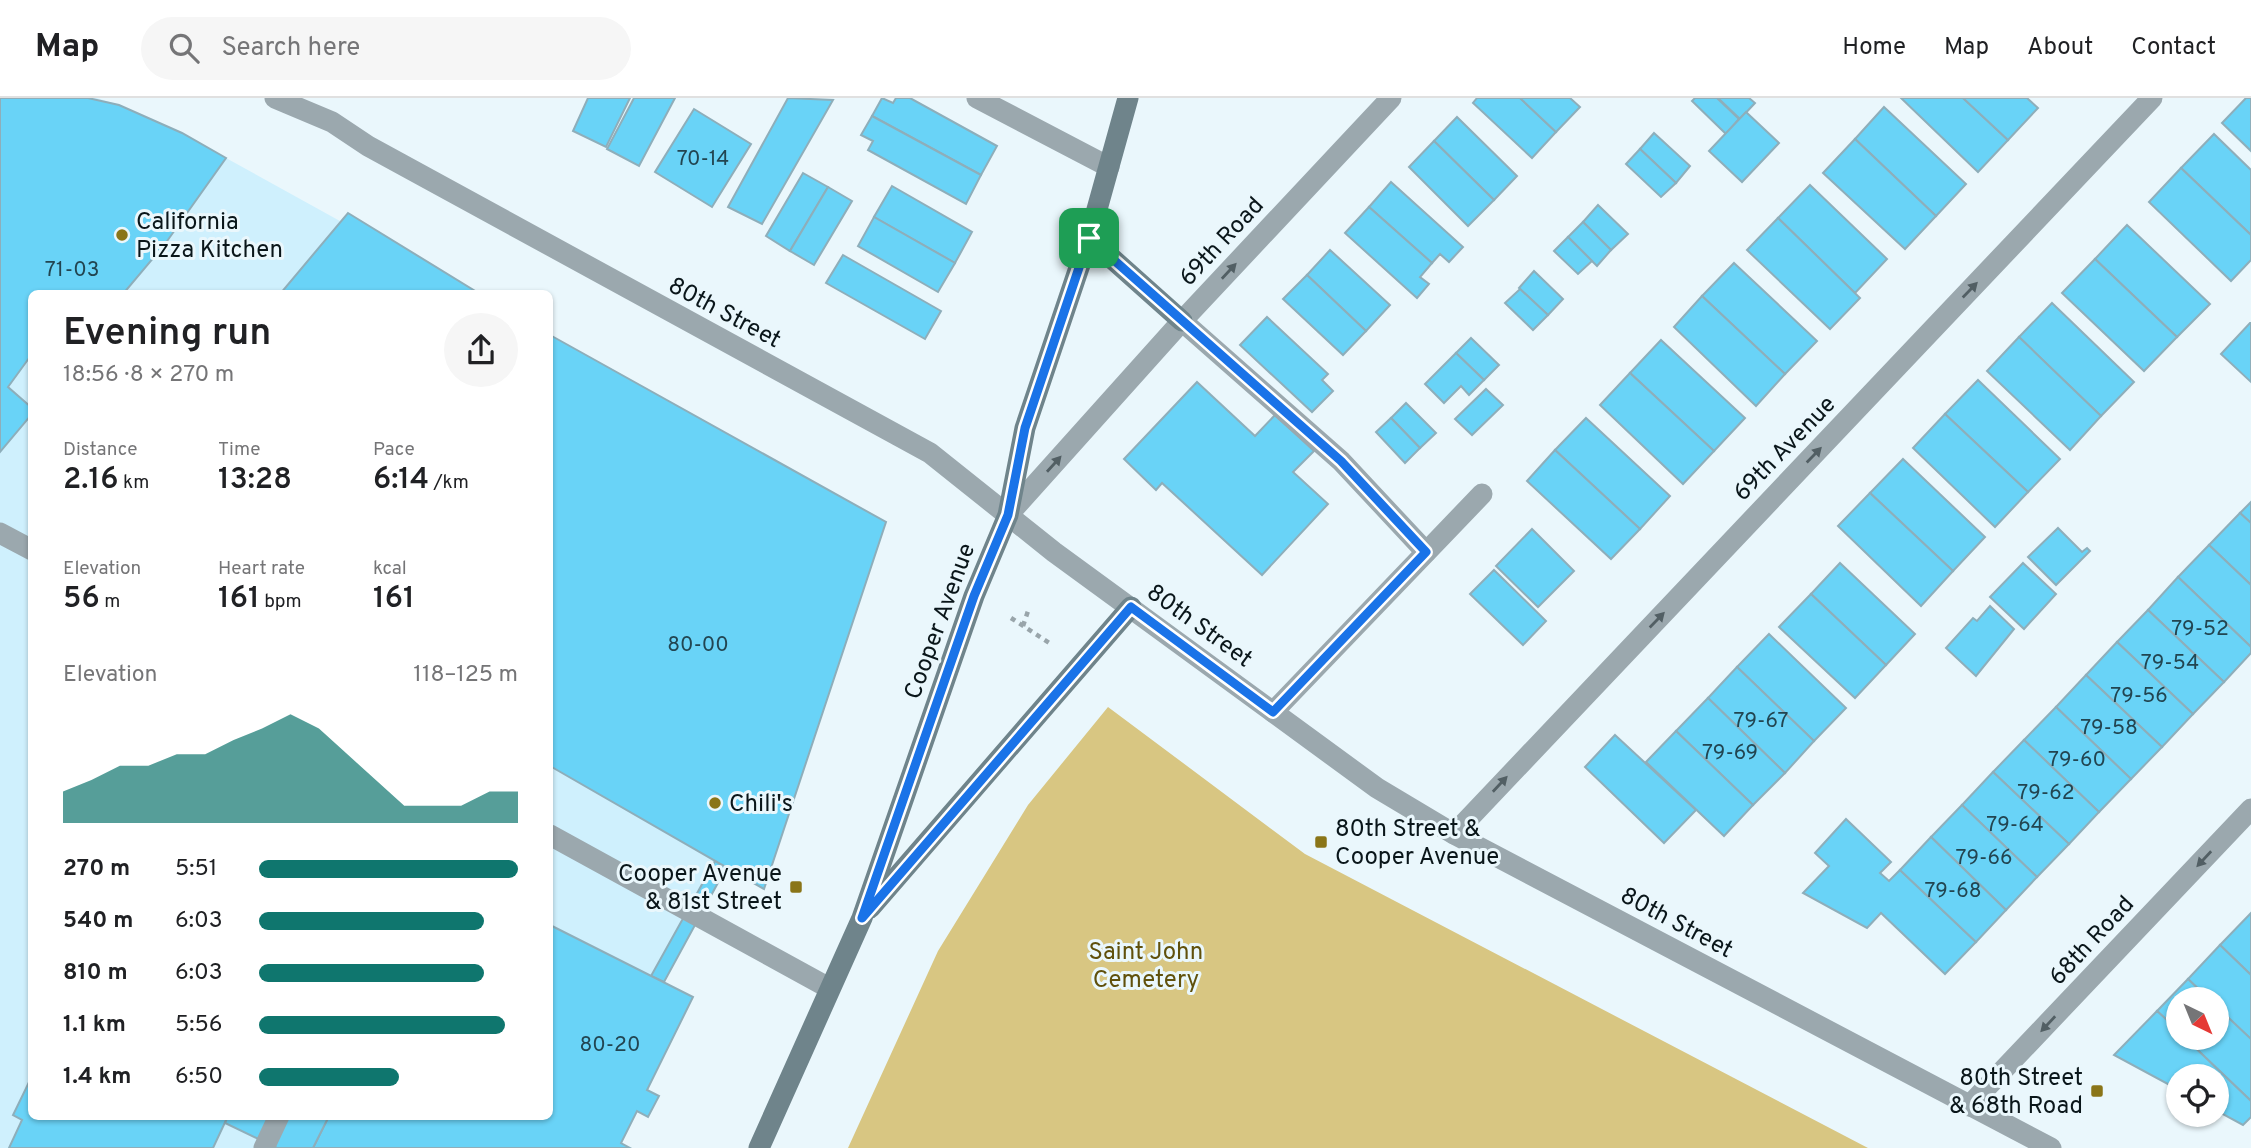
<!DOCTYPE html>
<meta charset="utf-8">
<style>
:root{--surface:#fff;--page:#f6f6f6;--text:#202124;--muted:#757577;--line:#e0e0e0;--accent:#0f766e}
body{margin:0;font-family:Overpass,sans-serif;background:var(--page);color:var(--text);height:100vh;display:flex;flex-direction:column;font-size:26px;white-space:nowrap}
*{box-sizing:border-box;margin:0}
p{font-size:23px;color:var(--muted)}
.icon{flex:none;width:38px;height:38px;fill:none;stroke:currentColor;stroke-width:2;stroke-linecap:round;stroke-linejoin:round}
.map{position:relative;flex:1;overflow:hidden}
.side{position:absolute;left:28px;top:192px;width:525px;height:830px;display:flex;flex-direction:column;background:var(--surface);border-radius:10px;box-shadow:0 2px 5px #0004}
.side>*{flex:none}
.needle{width:46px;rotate:137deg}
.fabs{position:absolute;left:2166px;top:889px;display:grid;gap:14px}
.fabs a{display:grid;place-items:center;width:63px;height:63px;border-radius:50%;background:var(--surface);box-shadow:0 2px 5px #0004;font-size:35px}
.pin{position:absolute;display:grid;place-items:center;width:60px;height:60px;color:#fff;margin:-30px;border-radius:14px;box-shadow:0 4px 10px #0006}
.round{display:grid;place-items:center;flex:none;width:74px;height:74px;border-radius:37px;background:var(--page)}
.summary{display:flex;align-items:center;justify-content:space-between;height:119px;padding:0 35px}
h1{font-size:38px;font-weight:600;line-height:52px}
.stats{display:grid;grid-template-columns:repeat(3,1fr);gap:10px;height:119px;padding:7px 35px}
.stats div{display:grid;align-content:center}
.stats b{font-size:30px;font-weight:600}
.stats small{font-size:19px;font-weight:400}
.stats p{font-size:19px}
.chart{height:196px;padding:14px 35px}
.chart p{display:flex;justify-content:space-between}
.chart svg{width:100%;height:126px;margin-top:7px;fill:var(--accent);opacity:.7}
ul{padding:0 35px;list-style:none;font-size:23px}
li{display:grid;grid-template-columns:112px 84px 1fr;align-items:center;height:52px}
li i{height:18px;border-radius:9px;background:var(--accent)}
header{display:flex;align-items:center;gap:42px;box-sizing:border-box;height:98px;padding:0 35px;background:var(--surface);border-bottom:2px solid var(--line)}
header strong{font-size:33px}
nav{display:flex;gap:38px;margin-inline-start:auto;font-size:24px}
.search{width:490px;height:63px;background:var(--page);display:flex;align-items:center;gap:18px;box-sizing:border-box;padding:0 24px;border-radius:38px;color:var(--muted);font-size:26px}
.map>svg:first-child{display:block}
.built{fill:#cff0fd}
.green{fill:#d8c682}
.building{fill:#69d3f7;stroke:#8eaeba;stroke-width:2}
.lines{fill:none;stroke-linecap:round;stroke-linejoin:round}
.path{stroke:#99a5aa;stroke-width:4.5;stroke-dasharray:5 5;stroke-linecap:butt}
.lane{stroke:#9ba8ae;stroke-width:21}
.street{stroke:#9ba8ae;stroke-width:21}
.secondary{stroke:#6f848b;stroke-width:21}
.oneway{fill:#525f64}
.route-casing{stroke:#fff;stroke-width:14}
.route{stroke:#1a73e8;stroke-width:9}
.poi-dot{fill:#8a7518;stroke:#eaf7fc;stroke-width:2.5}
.labels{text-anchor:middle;stroke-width:6;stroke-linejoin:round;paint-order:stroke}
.number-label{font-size:21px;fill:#224551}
.poi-label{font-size:24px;fill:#0a161a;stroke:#eaf7fc;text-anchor:start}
.street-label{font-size:24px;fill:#0a161a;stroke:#eaf7fc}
.park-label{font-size:24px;fill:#60500b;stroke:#eaf7fc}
</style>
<header>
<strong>Map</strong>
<div class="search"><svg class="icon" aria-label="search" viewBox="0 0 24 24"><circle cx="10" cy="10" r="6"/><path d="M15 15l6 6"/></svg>Search here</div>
<nav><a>Home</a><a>Map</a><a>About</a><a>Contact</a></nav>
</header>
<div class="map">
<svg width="2251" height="1050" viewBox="0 0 2251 1050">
<rect width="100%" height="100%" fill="#eaf7fc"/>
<!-- built -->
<polygon class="built" points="0,0 97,0 119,7 226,60 472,196 32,196 32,1018 550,1018 550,239 886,424 764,791 726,770 664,884 693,899 618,1050 0,1050"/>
<!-- green -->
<polygon class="green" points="1108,609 1305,756 1868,1050 848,1050 938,853 1028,707"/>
<!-- building -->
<g class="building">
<polygon points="0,0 88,0 119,7 182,35 226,60 165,146 123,196 32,196 32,256 8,289 32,310 32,316 0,354"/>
<polygon points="588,0 630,0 606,49 573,33"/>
<polygon points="634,0 675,0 639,68 607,51"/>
<polygon points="788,0 833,2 762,126 728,109"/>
<polygon points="882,0 893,5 896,0 910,0 997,48 981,77 872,18"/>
<polygon points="1477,0 1520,0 1556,34 1532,60 1473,5"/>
<polygon points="1520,0 1570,0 1580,9 1556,34"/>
<polygon points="1695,0 1717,0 1739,21 1726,36 1692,3"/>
<polygon points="1718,0 1749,0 1755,5 1740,21"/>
<polygon points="1901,0 1963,0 2008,42 1978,74"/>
<polygon points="1963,0 2027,0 2038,10 2008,42"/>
<polygon points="2246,0 2251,0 2251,53 2222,25"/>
<polygon points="1884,9 1966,86 1936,118 1855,41"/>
<polygon points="694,11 751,46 712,109 655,74"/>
<polygon points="1746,14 1779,45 1742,84 1709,53"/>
<polygon points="872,18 981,77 966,106 868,52 873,43 861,37"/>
<polygon points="1457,19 1517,78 1494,102 1434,43"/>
<polygon points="1654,35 1690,68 1676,85 1640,51"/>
<polygon points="2214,36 2251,72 2251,137 2181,70"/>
<polygon points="1855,41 1936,118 1905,151 1823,75"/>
<polygon points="1434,43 1494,102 1468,128 1409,69"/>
<polygon points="1640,51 1676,85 1661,99 1626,66"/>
<polygon points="2181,70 2251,137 2251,162 2231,183 2149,104"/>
<polygon points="803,75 828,89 790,153 766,138"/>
<polygon points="1391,84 1463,149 1449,164 1440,156 1432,165 1369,109"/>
<polygon points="1810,87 1887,161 1855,195 1778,120"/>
<polygon points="892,88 972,134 955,165 874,119"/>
<polygon points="828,89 852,103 814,167 790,153"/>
<polygon points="1598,107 1628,136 1611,152 1583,124"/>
<polygon points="1369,109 1432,165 1420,179 1429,186 1417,200 1345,135"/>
<polygon points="348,115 480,196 280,196"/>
<polygon points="874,119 955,165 938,194 858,148"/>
<polygon points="1778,120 1860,200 1830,231 1747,152"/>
<polygon points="1583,124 1611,152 1597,168 1568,139"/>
<polygon points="2127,127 2210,206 2177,239 2095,161"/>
<polygon points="1568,139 1592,163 1578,176 1554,153"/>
<polygon points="1330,152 1390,207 1366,233 1307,177"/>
<polygon points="843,157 941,213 925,241 826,185"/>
<polygon points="2095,161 2177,239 2144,273 2062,195"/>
<polygon points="1734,165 1817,243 1785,276 1702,198"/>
<polygon points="1534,173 1563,201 1548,217 1519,190"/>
<polygon points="1307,177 1366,233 1343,257 1283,201"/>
<polygon points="1520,191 1548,217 1533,232 1505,205"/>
<polygon points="1702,198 1785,276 1756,308 1674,229"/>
<polygon points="2052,205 2134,284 2101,318 2019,239"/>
<polygon points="1267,219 1328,276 1322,282 1333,293 1312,314 1240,247"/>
<polygon points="2250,225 2251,225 2251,284 2221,256"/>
<polygon points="550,237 886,424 764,791 550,668"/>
<polygon points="2019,239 2101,318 2070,352 1987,273"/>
<polygon points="1471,240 1499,267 1484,282 1456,255"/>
<polygon points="1661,242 1745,320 1714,353 1630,275"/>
<polygon points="1456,255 1484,282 1469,297 1461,288 1444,305 1425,286"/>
<polygon points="1630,275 1714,353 1683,386 1600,307"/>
<polygon points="1978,282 2060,361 2028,394 1945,316"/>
<polygon points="1197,284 1255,338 1275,317 1314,353 1293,374 1328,406 1262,477 1162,385 1156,392 1124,361"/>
<polygon points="1486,291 1503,307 1472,337 1455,321"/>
<polygon points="1406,305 1436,335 1420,350 1391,320"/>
<polygon points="1945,316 2028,394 1995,429 1913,350"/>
<polygon points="1391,320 1420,350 1405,365 1376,334"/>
<polygon points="1586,320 1670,398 1640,431 1555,352"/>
<polygon points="1555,352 1640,431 1611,461 1527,383"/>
<polygon points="1903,361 1985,439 1953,473 1870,395"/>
<polygon points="1870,395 1953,473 1921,508 1838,428"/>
<polygon points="2251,404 2251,425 2240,415"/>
<polygon points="2240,415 2251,425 2251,487 2209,447"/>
<polygon points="2058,430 2082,454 2087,450 2090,453 2056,487 2028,459"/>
<polygon points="1532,431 1574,473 1538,509 1496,468"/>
<polygon points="2209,447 2251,487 2251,549 2178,479"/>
<polygon points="1840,465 1915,536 1886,567 1811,496"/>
<polygon points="2023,465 2056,496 2024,531 1990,499"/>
<polygon points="1494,472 1546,523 1523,547 1470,496"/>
<polygon points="2178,479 2251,549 2251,555 2224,584 2148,512"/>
<polygon points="1811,496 1886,567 1855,600 1779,529"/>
<polygon points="1990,508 2014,531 1976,578 1946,550 1973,520 1977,523"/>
<polygon points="2148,512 2224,584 2193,616 2117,544"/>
<polygon points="1769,536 1846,610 1814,643 1737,569"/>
<polygon points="2117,544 2193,616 2162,649 2086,577"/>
<polygon points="1737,569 1814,643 1785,675 1708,600"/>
<polygon points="2086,577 2162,649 2131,681 2056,609"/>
<polygon points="1708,600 1785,675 1753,707 1676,633"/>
<polygon points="2056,609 2131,681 2099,714 2024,642"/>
<polygon points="1676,633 1753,707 1724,738 1646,664"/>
<polygon points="1615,637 1696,712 1664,745 1585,669"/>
<polygon points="2024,642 2099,714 2069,746 1993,674"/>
<polygon points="1993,674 2069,746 2037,779 1962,707"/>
<polygon points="1962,707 2037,779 2006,812 1931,739"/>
<polygon points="1846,721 1891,764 1880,775 1889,783 1900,772 1976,844 1945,876 1881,815 1867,830 1803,795 1829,768 1815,755"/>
<polygon points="1931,739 2006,812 1976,844 1900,772"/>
<polygon points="715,763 726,770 664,884 651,878"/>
<polygon points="2251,815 2251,877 2220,847"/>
<polygon points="550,827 693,899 647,992 659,998 648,1019 637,1013 621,1045 630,1050 313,1050 329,1018 550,1018"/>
<polygon points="2220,847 2251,877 2251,941 2217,909 2217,901 2209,901 2188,881"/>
<polygon points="2188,881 2209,901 2179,901 2179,933 2157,913"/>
<polygon points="2217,909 2251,941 2251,1003 2185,940 2217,940"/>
<polygon points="2157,913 2179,933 2179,940 2185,940 2251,1003 2251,1019 2243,1027 2217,1013 2217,978 2179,978 2179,992 2114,957"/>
<polygon points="32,978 32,1018 228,1018 213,1050 9,1050 22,1022 13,1017"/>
<polygon points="228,1018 329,1018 313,1050 277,1050 225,1025"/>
</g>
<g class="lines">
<!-- path -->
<g class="path">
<polyline points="1011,520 1051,546"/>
<polyline points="1023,528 1028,513"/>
</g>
<!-- lane -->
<g class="lane">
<polyline points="1182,223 1341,363 1426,454"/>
<polyline points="1273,614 1482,396"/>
<polyline points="264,1050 279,1018"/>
</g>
<!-- street -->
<g class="street">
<polyline points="275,0 332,24 368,48 930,355 1054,454 1377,690 1454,736 2051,1050"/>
<polyline points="977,0 1109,69"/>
<polyline points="1008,417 1182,223 1391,0"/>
<polyline points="0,435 32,452"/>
<polyline points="1454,736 2152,0"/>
<polyline points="550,737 829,890"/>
<polyline points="1969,1008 2251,711"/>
</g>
<!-- secondary -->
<g class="secondary">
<polyline points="1089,140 1182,223"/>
<polyline points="870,810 1131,509"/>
<polyline points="759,1050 862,820 974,498 1008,417 1025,330 1089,140 1128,0"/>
</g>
</g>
<!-- one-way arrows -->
<defs><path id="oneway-solid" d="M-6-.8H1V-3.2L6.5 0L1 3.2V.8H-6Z" transform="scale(1.75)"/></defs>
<g class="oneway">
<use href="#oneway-solid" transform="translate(1229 173) rotate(-47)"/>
<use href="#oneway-solid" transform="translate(1970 192) rotate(-46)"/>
<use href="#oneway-solid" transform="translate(1814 357) rotate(-46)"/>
<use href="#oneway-solid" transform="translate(1054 366) rotate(-48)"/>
<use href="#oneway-solid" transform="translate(1657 522) rotate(-46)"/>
<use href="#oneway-solid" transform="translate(1500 686) rotate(-47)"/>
<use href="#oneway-solid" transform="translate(2204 761) rotate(133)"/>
<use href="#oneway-solid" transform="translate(2048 926) rotate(133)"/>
</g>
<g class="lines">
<defs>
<polygon id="route" points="1089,140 1341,363 1426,454 1273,614 1131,509 862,820 974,498 1008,417 1025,330"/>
</defs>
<!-- route casing -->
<use href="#route" class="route-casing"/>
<!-- route -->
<use href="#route" class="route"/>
</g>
<!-- markers -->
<g class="poi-dot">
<circle cx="122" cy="137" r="7"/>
<circle cx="715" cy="705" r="7"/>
<rect x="1314" y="737" width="14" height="14" rx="3.5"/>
<rect x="789" y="782" width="14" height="14" rx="3.5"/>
<rect x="2090" y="986" width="14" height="14" rx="3.5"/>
</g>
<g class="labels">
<!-- number labels -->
<g class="number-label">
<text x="703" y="67">70-14</text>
<text x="72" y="178">71-03</text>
<text x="2200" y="537">79-52</text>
<text x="698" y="553">80-00</text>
<text x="2170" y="571">79-54</text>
<text x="2139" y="604">79-56</text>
<text x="1761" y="629">79-67</text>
<text x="2109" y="636">79-58</text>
<text x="1730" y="661">79-69</text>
<text x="2077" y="668">79-60</text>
<text x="2046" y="701">79-62</text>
<text x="2015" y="733">79-64</text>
<text x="1984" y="766">79-66</text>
<text x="1953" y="799">79-68</text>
<text x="610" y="953">80-20</text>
</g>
<!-- poi labels -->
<g class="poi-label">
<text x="136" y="131">California<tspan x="136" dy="28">Pizza Kitchen</tspan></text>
<text x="729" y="713">Chili's</text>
<text x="1335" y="738">80th Street &amp;<tspan x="1335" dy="28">Cooper Avenue</tspan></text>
<text x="782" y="783" text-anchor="end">Cooper Avenue<tspan x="782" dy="28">&amp; 81st Street</tspan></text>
<text x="2083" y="987" text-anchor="end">80th Street<tspan x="2083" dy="28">&amp; 68th Road</tspan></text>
</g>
<!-- street labels -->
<g class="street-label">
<text transform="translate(1221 143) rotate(-47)" y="8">69th Road</text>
<text transform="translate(725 214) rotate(28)" y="8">80th Street</text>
<text transform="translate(1784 350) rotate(-46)" y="8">69th Avenue</text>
<text transform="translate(939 523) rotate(-70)" y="8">Cooper Avenue</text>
<text transform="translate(1200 527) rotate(36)" y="8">80th Street</text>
<text transform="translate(1677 824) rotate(28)" y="8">80th Street</text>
<text transform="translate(2091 842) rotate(-47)" y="8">68th Road</text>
</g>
<!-- park labels -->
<g class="park-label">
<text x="1146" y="861">Saint John<tspan x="1146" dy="28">Cemetery</tspan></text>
</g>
</g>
</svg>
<div class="fabs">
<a><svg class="needle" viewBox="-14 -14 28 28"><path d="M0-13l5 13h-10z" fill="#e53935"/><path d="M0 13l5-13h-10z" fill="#757577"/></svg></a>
<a><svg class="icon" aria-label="locate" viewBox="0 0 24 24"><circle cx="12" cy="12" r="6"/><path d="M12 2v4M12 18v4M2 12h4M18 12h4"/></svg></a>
</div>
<div class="pin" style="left:1089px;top:140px;background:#1e9e55"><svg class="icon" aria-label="arrive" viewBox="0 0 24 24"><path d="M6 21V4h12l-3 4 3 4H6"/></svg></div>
<section class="side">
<div class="summary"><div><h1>Evening run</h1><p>18:56 · 8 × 270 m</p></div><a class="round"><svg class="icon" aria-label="share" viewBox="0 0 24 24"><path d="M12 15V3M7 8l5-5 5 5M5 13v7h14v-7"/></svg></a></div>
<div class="stats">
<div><p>Distance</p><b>2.16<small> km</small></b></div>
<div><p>Time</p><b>13:28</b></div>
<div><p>Pace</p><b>6:14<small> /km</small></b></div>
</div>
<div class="stats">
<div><p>Elevation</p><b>56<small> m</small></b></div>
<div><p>Heart rate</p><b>161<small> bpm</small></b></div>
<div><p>kcal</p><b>161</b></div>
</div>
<div class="chart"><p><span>Elevation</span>118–125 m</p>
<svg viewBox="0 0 160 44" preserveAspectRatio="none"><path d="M0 44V33L10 29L20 24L30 24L40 20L50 20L60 15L70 11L80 6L90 11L100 20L110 29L120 38L130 38L140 38L150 33L160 33V44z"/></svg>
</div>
<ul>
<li><b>270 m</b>5:51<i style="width:100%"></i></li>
<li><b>540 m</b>6:03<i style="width:87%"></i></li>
<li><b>810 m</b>6:03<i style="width:87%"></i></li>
<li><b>1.1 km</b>5:56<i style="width:95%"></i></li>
<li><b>1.4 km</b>6:50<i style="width:54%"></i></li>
</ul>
</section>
</div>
